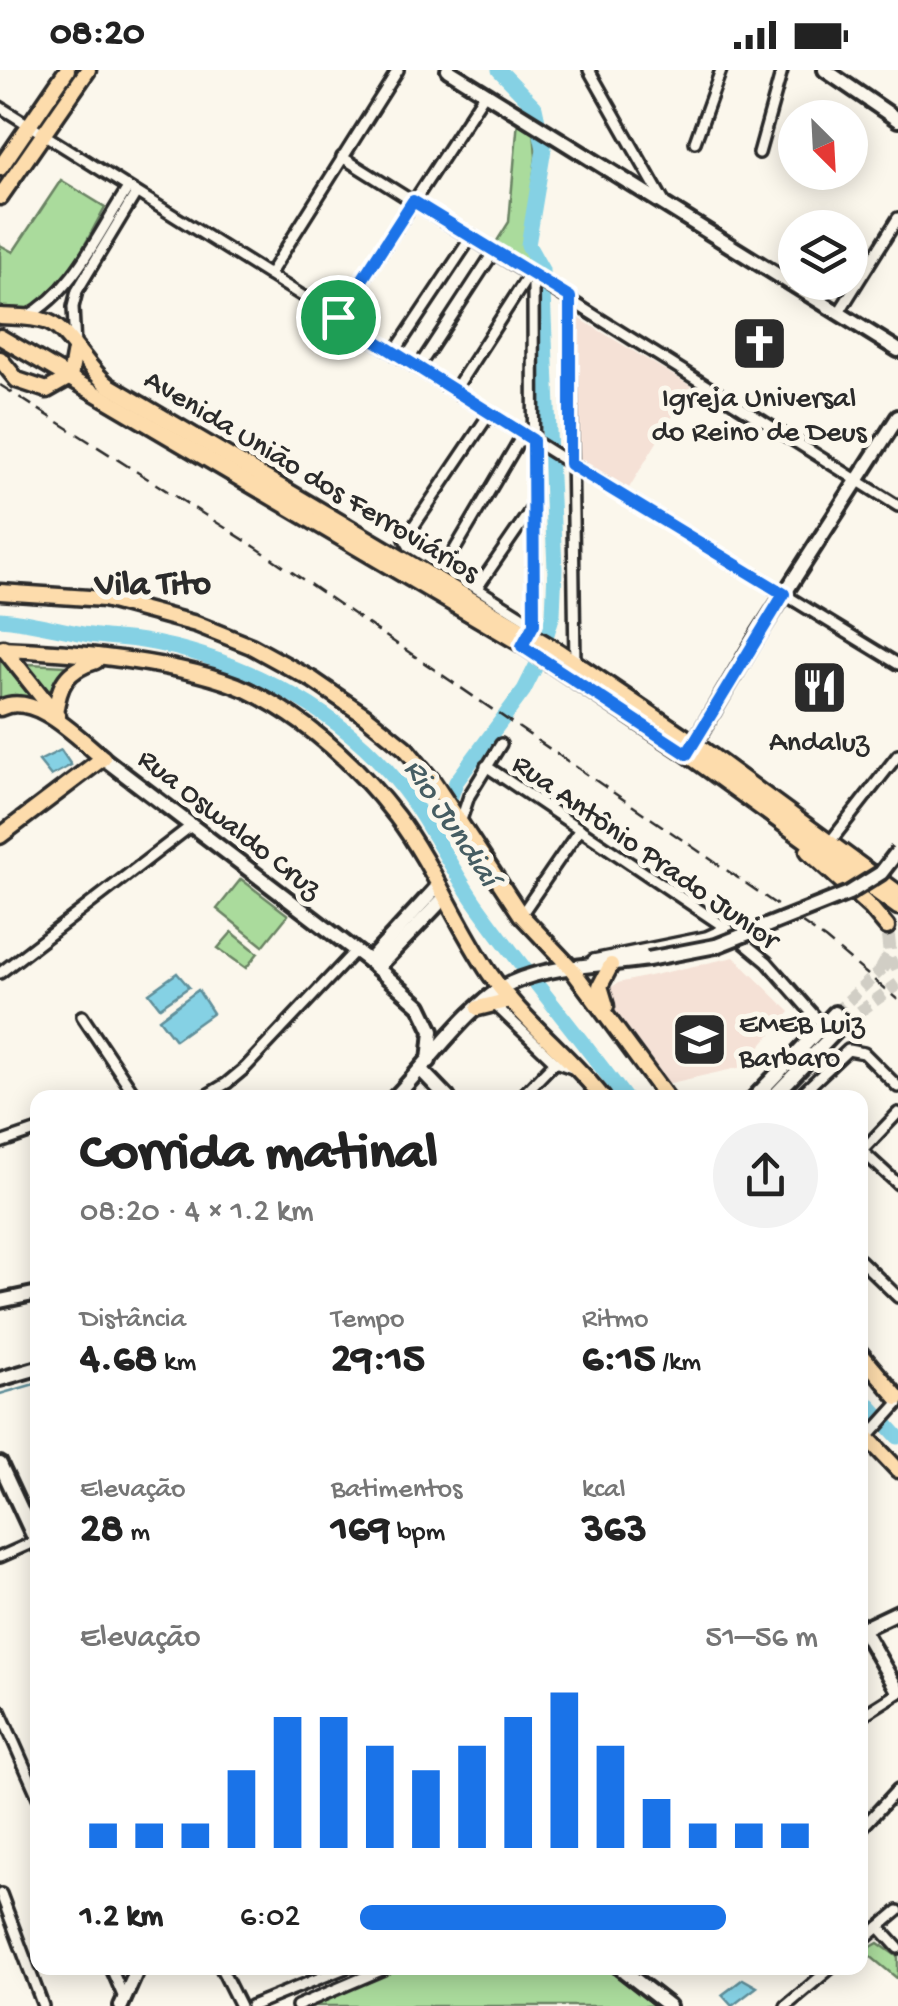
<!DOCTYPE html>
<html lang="pt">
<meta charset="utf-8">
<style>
:root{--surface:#fff;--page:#f2f2f2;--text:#222;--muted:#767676;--accent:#1a73e8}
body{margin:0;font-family:"Gochi Hand",sans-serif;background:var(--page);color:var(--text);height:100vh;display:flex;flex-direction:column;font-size:38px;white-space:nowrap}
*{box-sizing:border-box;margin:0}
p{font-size:32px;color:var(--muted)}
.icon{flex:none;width:55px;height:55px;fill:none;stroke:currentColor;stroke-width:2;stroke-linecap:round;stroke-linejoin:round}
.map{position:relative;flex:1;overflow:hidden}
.panel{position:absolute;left:30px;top:1020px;width:838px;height:885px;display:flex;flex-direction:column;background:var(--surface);border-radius:20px;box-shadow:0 5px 25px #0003}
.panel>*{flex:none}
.needle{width:65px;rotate:156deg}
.controls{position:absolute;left:778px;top:30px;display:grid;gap:20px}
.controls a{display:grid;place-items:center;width:90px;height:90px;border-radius:50%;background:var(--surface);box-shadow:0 5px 25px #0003;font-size:50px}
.pin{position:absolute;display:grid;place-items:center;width:85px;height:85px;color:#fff;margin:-42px;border:5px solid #fff;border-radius:50%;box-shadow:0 2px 10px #0007}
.round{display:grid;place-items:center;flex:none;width:105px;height:105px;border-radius:52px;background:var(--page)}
.summary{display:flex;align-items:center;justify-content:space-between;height:170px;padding:0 50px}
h1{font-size:55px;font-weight:800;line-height:75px}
.metrics{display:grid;grid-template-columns:repeat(3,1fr);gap:15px;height:170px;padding:10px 50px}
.metrics div{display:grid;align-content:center}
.metrics b{font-size:42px;font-weight:800}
.metrics small{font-size:28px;font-weight:400}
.metrics p{font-size:28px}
.chart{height:280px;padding:20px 50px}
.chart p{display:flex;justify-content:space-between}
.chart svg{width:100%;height:180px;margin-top:10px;stroke:var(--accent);stroke-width:6}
ul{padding:0 50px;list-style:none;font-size:32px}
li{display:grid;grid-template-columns:160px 120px 1fr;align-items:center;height:75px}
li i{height:25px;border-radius:12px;background:var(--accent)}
.status{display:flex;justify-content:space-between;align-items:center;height:70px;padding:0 50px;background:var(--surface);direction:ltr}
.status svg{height:28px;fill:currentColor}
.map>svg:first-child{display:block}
.built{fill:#f5e1d6}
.green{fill:#aadb9c;stroke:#6a8364;stroke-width:2.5}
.water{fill:#85d1e4;stroke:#618f9a;stroke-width:2.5}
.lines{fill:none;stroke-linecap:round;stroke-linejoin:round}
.stream{stroke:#618f9a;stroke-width:2.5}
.river{stroke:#85d1e4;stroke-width:15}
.secondary-tunnel{stroke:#d1cec5;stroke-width:12;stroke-dasharray:12 6;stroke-linecap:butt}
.primary-tunnel{stroke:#d1cec5;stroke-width:14;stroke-dasharray:14 7;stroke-linecap:butt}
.street-casing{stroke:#2b2b2b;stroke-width:16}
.secondary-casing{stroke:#2b2b2b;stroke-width:20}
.primary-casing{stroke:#2b2b2b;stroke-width:21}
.street{stroke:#fbf7ec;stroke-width:9}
.secondary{stroke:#fbf7ec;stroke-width:12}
.primary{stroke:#fddcac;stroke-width:14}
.rail{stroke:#2b2b2b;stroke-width:2.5;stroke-dasharray:15 8;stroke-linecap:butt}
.secondary-bridge-casing{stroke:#2b2b2b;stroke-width:20;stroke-linecap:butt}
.secondary-bridge{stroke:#fbf7ec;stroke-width:12}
.route-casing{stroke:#fff;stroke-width:20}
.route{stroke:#1a73e8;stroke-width:12}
.labels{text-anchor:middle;stroke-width:10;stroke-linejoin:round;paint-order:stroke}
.poi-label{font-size:30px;fill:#2b2b2b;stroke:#fbf7ec}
.street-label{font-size:30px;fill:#2b2b2b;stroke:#fbf7ec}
.water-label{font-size:32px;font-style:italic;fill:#465d62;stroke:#fbf7ec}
.quarter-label{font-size:35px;font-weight:bold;fill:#2b2b2b;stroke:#fbf7ec}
</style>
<div class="status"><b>08:20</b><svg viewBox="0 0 49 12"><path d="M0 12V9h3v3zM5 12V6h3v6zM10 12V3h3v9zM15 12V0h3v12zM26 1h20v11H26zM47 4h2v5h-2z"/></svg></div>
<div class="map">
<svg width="898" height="1936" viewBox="0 0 898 1936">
<rect width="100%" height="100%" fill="#fbf7ec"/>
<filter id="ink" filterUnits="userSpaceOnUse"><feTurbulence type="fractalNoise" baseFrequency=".01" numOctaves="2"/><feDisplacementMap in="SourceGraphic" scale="20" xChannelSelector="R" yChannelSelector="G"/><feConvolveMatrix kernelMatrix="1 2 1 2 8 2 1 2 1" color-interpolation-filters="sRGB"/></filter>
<g filter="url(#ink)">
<!-- built -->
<g class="built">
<polygon points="577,247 691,316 629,418 580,389"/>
<polygon points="734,887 790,942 742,997 666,1014 614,939 610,918 618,913"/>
</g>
<!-- green -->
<g class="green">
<polygon points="518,50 534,58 536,87 524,178 537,199 495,174 509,152"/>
<path d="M61,110L105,137C89,165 63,226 31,238C22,241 10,240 0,240V175L13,182Z"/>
<polygon points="0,588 2,588 43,635 20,625 0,629"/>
<polygon points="30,594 67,596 56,609 50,626 26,596"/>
<polygon points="241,809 288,845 263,876 217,839"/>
<polygon points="232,862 258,883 246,898 218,878"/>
<polygon points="878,1873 898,1887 898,1909 864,1881"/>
<polygon points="395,1898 610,1898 655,1936 308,1936"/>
</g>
<!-- water -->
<g class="water">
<polygon points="61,680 71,695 51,706 39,691"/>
<polygon points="177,903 189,917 160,937 149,923"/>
<polygon points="198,920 213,943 175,970 159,949"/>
<polygon points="743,1909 757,1917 732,1936 722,1925"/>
</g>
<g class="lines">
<!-- stream -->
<polyline class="stream" points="0,1324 38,1313"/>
<!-- river -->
<g class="river">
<path d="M0,549C30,551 60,560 90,565C108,568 126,568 143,571C230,585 330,634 388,701C425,741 445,790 476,834C523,900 576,962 625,1028"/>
<polyline points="437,768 456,712 524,620 539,590 553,544 555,499 542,200 528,175 544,79 535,37 499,0"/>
<polyline points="860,1325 898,1367"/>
</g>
<!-- secondary-tunnel -->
<g class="secondary-tunnel">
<polyline points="835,943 882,899 898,892"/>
<polyline points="845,952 898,914"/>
</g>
<!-- primary-tunnel -->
<polyline class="primary-tunnel" points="882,899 890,885 887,857"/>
<defs>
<g id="street">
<polyline points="589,0 664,132"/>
<polyline points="0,37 563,389 898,594"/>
<polyline points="695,72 721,0"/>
<polyline points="759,83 782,0"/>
<polyline points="342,87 898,436"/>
<polyline points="269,205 398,0"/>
<polyline points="570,227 575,594"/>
<polyline points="838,244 898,148"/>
<path d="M26,247C75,220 98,163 128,118"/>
<polyline points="338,247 485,23"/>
<polyline points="75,277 73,237 77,221 136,123"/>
<polyline points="394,283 472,166"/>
<polyline points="418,298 495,180"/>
<polyline points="454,321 530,203"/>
<polyline points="490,343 405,469 409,476 534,554"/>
<polyline points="444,498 523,364"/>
<polyline points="477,518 532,438"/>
<polyline points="528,566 534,554 533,205"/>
<polyline points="486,696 726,858 767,892 818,950"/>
<polyline points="460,753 469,726 501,674"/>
<polyline points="830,772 898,685"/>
<polyline points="521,845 580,759"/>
<polyline points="593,890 706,867 726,858"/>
<polyline points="0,903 191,756"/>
<polyline points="494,934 555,992 572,998"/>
<polyline points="82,946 137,1028"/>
<polyline points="202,1028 227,1013 245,998 355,881"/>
<polyline points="520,1028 555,992"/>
<polyline points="797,1028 848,980 864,983 898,1017"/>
<polyline points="0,1073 38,1060"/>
<polyline points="862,1081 898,1114"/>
<polyline points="860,1083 898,1043"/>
<polyline points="860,1190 898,1227"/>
<polyline points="860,1376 898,1334"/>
<polyline points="0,1487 36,1471"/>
<polyline points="0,1641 38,1727"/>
<polyline points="860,1647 898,1623"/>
<polyline points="860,1760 898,1719"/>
<polyline points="1,1824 43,1936"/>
<polyline points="879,1857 898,1878"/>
<polyline points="860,1873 898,1841"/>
<polyline points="111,1898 124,1928"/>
<polyline points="221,1898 240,1936"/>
<polyline points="251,1936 345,1898"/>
<polyline points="297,1936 386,1898"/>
<polyline points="786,1936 831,1898"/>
</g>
<g id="secondary">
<polyline points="448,0 898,280"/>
<polyline points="825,0 898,50"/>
<polyline points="689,682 758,565 898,347"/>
<polyline points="103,688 369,891 420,936 432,961 429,991"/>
<polyline points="369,891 438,816"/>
<polyline points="377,898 444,828"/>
<polyline points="421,1000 448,1028"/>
<path d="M394,1028C426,996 471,931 511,913C553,894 603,896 648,889"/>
<polyline points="754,1028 835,943"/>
<polyline points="772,1028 845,952"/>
<polyline points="0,1231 38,1223"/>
<polyline points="0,1309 38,1298"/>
<polyline points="0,1394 38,1476"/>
<polyline points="860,1555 898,1621"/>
<polyline points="860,1560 898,1542"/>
<polyline points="620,1898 669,1936"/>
<polyline points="121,1936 138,1898"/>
</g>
<g id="primary">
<polyline points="0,98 67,0"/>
<polyline points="0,127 88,0"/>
<path d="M0,246C16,247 32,246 48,252C68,260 88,299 108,315L558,581L694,673L898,823"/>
<polyline points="0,267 523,575 687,684 898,837"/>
<polyline points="0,289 17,310 47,320 70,307 75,280"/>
<polyline points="0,522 104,529 196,554 251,576 313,610 364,645 406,679 434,713 521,845 571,898 667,1028"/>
<polyline points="3,578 58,647"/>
<path d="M0,579C68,581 186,592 247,620C307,649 357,695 397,747C433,795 456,854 490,904C522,950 568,984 603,1028"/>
<path d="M0,638C35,621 77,667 103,688L0,766"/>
<path d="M55,644C59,614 66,600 96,591"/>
<polyline points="808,781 871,838 887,857"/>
<polyline points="606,936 600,916 611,895"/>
<polyline points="478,938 510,930"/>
<polyline points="860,1283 898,1328"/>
<polyline points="860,1360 898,1400"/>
</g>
</defs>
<!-- street casing -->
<use href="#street" class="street-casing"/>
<!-- secondary casing -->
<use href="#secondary" class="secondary-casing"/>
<!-- primary casing -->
<use href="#primary" class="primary-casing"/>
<!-- street -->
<use href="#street" class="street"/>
<!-- secondary -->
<use href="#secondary" class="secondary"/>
<!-- primary -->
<use href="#primary" class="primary"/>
<!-- rail -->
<polyline class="rail" points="0,315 257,478 754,819 825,869 898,930"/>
<defs>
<polyline id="secondary-bridge" points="648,889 716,876 849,823 881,803 898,781"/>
</defs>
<!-- secondary-bridge casing -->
<use href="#secondary-bridge" class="secondary-bridge-casing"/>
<!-- secondary-bridge -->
<use href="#secondary-bridge" class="secondary-bridge"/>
</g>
</g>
<g class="lines" filter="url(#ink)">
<defs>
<polygon id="route" points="413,131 570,227 570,394 784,524 687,684 522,576 534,554 533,370 338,247"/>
</defs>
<!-- route casing -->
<use href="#route" class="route-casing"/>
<!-- route -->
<use href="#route" class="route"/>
</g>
<!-- icons -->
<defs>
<symbol id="church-square" viewBox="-11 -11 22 22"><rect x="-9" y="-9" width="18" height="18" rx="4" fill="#2b2b2b" stroke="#fbf7ec"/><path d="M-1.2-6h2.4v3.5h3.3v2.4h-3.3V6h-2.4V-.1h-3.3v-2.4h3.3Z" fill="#fff"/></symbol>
<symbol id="restaurant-square" viewBox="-11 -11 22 22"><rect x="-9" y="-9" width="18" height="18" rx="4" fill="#2b2b2b" stroke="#fbf7ec"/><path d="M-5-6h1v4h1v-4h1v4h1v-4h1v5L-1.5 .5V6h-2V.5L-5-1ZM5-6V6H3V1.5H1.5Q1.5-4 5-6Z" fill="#fff"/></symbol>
<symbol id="school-square" viewBox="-11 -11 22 22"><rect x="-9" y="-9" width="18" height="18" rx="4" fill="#2b2b2b" stroke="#fbf7ec"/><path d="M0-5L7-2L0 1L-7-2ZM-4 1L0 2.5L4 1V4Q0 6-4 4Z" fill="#fff"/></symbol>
</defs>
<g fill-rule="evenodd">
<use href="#church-square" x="728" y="242" width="63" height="63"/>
<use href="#restaurant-square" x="788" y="586" width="63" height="63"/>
<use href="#school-square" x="668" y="938" width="63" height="63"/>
</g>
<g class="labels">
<!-- poi labels -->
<g class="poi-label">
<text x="759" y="336">Igreja Universal<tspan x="759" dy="34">do Reino de Deus</tspan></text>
<text x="819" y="680">Andaluz</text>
<text x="739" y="962" text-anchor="start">EMEB Luiz<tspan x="739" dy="34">Barbaro</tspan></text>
</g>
<!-- street labels -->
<g class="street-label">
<text transform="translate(313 404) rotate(31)" y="10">Avenida União dos Ferroviários</text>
<text transform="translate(231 752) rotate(38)" y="10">Rua Oswaldo Cruz</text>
<text transform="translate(647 780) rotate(35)" y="10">Rua Antônio Prado Junior</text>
</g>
<!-- water labels -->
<g class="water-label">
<text transform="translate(454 751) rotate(56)" y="11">Rio Jundiaí</text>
</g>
<!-- quarter labels -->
<g class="quarter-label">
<text x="153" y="523">Vila Tito</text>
</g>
</g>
</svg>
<div class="controls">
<a><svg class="needle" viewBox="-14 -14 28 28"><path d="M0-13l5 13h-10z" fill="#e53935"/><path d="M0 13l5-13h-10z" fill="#767676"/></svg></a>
<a><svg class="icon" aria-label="layers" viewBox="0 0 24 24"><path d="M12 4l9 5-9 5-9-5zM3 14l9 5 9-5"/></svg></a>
</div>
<div class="pin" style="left:338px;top:247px;background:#1e9e55"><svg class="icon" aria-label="arrive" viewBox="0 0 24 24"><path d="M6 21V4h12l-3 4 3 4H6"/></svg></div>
<section class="panel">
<div class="summary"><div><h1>Corrida matinal</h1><p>08:20 · 4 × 1.2 km</p></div><a class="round"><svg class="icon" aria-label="share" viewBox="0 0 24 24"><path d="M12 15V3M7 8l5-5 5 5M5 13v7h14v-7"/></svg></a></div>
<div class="metrics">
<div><p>Distância</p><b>4.68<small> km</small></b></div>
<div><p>Tempo</p><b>29:15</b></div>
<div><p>Ritmo</p><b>6:15<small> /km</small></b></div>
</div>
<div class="metrics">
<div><p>Elevação</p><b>28<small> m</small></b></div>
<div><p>Batimentos</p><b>169<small> bpm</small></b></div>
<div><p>kcal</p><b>363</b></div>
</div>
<div class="chart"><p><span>Elevação</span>51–56 m</p>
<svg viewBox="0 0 160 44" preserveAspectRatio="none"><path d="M5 44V38M15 44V38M25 44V38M35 44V25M45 44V12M55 44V12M65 44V19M75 44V25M85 44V19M95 44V12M105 44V6M115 44V19M125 44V32M135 44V38M145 44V38M155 44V38"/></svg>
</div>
<ul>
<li><b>1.2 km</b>6:02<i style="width:80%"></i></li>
</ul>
</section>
</div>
